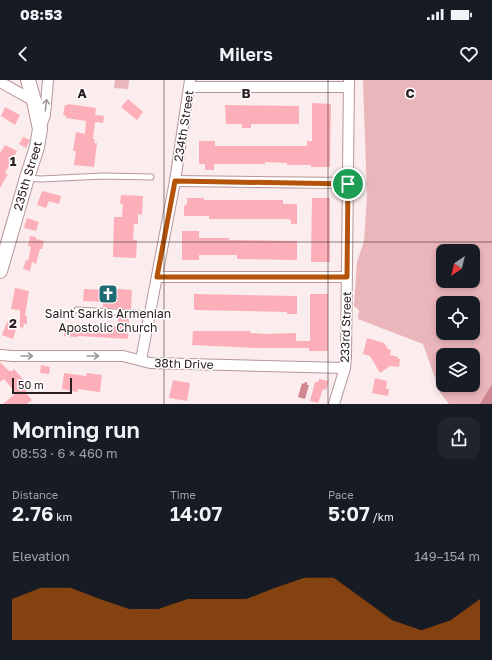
<!DOCTYPE html>
<meta charset="utf-8">
<style>
:root{--surface:#171b24;--page:#20242c;--text:#f1f3f6;--muted:#9ea1a6;--accent:#b45309}
body{margin:0;font-family:"Golos Text",sans-serif;background:var(--page);color:var(--text);height:100vh;display:flex;flex-direction:column;font-size:15px;white-space:nowrap}
*{box-sizing:border-box;margin:0}
p{font-size:13px;color:var(--muted)}
.icon{flex:none;width:22px;height:22px;fill:none;stroke:currentColor;stroke-width:2;stroke-linecap:round;stroke-linejoin:round}
.map{position:relative;height:324px;overflow:hidden}
.details{display:flex;flex-direction:column;background:var(--surface);flex:1}
.details>*{flex:none}
.needle{width:26px;rotate:215deg}
.tools{position:absolute;left:436px;top:164px;display:grid;gap:8px}
.tools a{display:grid;place-items:center;width:44px;height:44px;border-radius:8px;background:var(--surface);box-shadow:0 2px 6px #0003;font-size:20px}
.scale{position:absolute;left:12px;bottom:10px;width:60px;box-sizing:border-box;padding-left:4px;border:2px solid #2d2022;border-top:0;font-size:11px;line-height:14px;white-space:nowrap;color:#2d2022;-webkit-text-stroke:3px #fff;paint-order:stroke}
.pin{position:absolute;display:grid;place-items:center;width:34px;height:34px;color:#fff;margin:-17px;border:2px solid #fff;border-radius:50%;box-shadow:0 1px 4px #0007}
.round{display:grid;place-items:center;flex:none;width:42px;height:42px;border-radius:12px;background:var(--page)}
.summary{display:flex;align-items:center;justify-content:space-between;height:68px;padding:0 12px}
h1{font-size:22px;font-weight:600;line-height:30px}
.metrics{display:grid;grid-template-columns:repeat(3,1fr);gap:6px;height:68px;padding:4px 12px}
.metrics div{display:grid;align-content:center}
.metrics b{font-size:20px;font-weight:600}
.metrics small{font-size:11px;font-weight:400}
.metrics p{font-size:11px}
.chart{height:112px;padding:8px 12px}
.chart p{display:flex;justify-content:space-between}
.chart svg{width:100%;height:72px;margin-top:4px;fill:var(--accent);opacity:.7}
.status{display:flex;justify-content:space-between;align-items:center;height:28px;padding:0 20px;background:var(--surface);direction:ltr}
.status svg{height:11px;fill:currentColor}
header{display:flex;justify-content:space-between;align-items:center;height:52px;padding:0 12px;background:var(--surface);font-size:18px;font-weight:600}
.map>svg:first-child{display:block}
.green{fill:#eab5bb;fill-rule:evenodd}
.water{fill:#d18791}
.building{fill:#fdafb9}
.lines{fill:none;stroke-linecap:round;stroke-linejoin:round}
.service-casing{stroke:#b89699;stroke-width:7}
.minor-casing{stroke:#b89699;stroke-width:12}
.secondary-casing{stroke:#b89699;stroke-width:16}
.service{stroke:#fff;stroke-width:5}
.minor{stroke:#fff;stroke-width:10}
.secondary{stroke:#fff;stroke-width:14}
.oneway{stroke:#a09b9c}
.route-casing{stroke:#fff;stroke-width:8}
.route{stroke:#b45309;stroke-width:5}
.grid{fill:none;stroke:#2d2022;stroke-width:1;stroke-opacity:0.55}
.labels{text-anchor:middle;stroke-width:3;stroke-linejoin:round;paint-order:stroke}
.street-label{font-size:12px;fill:#2d2022;stroke:#fff}
.poi-label{font-size:12px;fill:#2d2022;stroke:#fff}
.grid-label{font-size:13px;text-anchor:middle;font-weight:bold;fill:#2d2022;stroke:#fff;stroke-width:3;stroke-linejoin:round;paint-order:stroke}
</style>
<div class="status"><b>08:53</b><svg viewBox="0 0 49 12"><path d="M0 12V9h3v3zM5 12V6h3v6zM10 12V3h3v9zM15 12V0h3v12zM26 1h20v11H26zM47 4h2v5h-2z"/></svg></div>
<header><svg class="icon" aria-label="back" viewBox="0 0 24 24"><path d="M15 5l-7 7 7 7"/></svg>Milers<svg class="icon" aria-label="heart" viewBox="0 0 24 24"><path d="M12 20l-8-8c-3-5 5-10 8-4 3-6 11-1 8 4z"/></svg></header>
<div class="map">
<svg width="492" height="324" viewBox="0 0 492 324">
<rect width="100%" height="100%" fill="#fbeced"/>
<!-- green -->
<g class="green">
<polygon points="115,0 129,0 128,9 114,8"/>
<path d="M363,0H492V324H449L440,312L423,264L358,239L359,230L354,226L357,182L364,161L367,116ZM443,171H473V201H443ZM443,223H473V253H443ZM443,275H473V305H443Z"/>
</g>
<!-- water -->
<g class="water">
<polygon points="305,302 307,302 307,305 309,305 305,319 298,317 302,303 304,304"/>
<polygon points="492,304 492,324 480,324"/>
</g>
<!-- building -->
<g class="building">
<polygon points="128,19 143,32 137,40 121,27"/>
<polygon points="312,23 331,24 330,87 311,87 311,85 287,85 287,83 265,82 265,84 214,84 214,90 205,90 205,84 199,84 199,61 215,61 215,66 307,66 307,61 312,61"/>
<polygon points="68,24 96,28 95,35 104,36 103,43 95,42 93,59 95,60 94,63 97,63 94,87 74,85 76,71 73,71 76,52 85,54 86,41 66,38 66,36 63,35 65,25 68,25"/>
<polygon points="225,25 299,26 299,44 251,44 251,48 242,48 242,44 226,44"/>
<polygon points="5,27 20,35 15,45 1,36"/>
<polygon points="23,57 30,60 26,68 19,64"/>
<polygon points="5,65 17,71 5,93 8,94 0,108 0,73"/>
<polygon points="42,111 61,116 59,124 49,121 46,128 37,125"/>
<polygon points="121,115 143,116 142,135 138,134 138,144 134,144 133,160 137,160 136,178 113,177 114,137 122,137 123,124 120,124"/>
<polygon points="187,118 204,118 204,120 283,120 283,124 297,124 297,144 291,144 291,140 287,139 209,139 209,136 184,136 184,126 187,124"/>
<polygon points="312,118 330,118 330,182 311,182"/>
<polygon points="27,138 39,142 36,151 24,148"/>
<polygon points="182,151 199,151 199,158 229,158 229,160 232,160 297,161 297,180 237,179 237,175 199,175 199,180 182,180"/>
<polygon points="30,156 36,157 36,159 44,161 42,169 40,169 36,184 32,182 30,191 23,189 26,180 28,181 31,167 28,166"/>
<polygon points="15,208 29,211 25,236 27,236 27,244 24,244 23,248 20,247 20,230 11,229"/>
<polygon points="107,208 132,210 131,229 106,228 103,227 103,222 83,221 84,209 107,210"/>
<polygon points="194,214 297,216 297,234 287,234 287,232 194,230"/>
<polygon points="310,214 328,214 328,271 309,271 309,268 255,268 192,265 193,251 250,251 250,253 265,254 296,253 296,261 310,261"/>
<polygon points="118,236 129,237 128,259 79,256 76,257 64,256 64,244 118,246"/>
<polygon points="7,242 17,245 13,259 2,255"/>
<polygon points="367,258 384,263 388,269 391,270 390,275 398,277 398,279 400,279 399,287 390,286 380,293 370,276 363,274"/>
<polygon points="0,282 9,291 10,290 11,292 14,289 29,306 25,309 27,311 25,312 32,320 27,324 3,324 16,313 4,299 0,302"/>
<polygon points="41,285 50,287 49,294 40,293"/>
<polygon points="64,293 86,296 87,293 102,295 100,312 78,309 77,312 62,309"/>
<polygon points="375,298 387,301 386,309 389,309 388,316 372,313"/>
<polygon points="319,299 329,301 326,310 323,309 318,323 310,321 315,302 318,302"/>
<polygon points="173,300 190,303 187,321 169,318"/>
</g>
<g class="lines">
<defs>
<g id="service">
<polyline points="28,98 41,99 103,96 151,97"/>
<polyline points="77,230 150,234"/>
</g>
<g id="minor">
<polyline points="0,2 34,21"/>
<polyline points="190,7 349,7"/>
<polyline points="40,49 45,35 48,0"/>
<polyline points="175,101 348,103"/>
<polyline points="157,197 347,197"/>
<polyline points="0,275 13,276 123,276 150,283 345,288"/>
<polyline points="141,280 175,101 190,0"/>
<polyline points="334,324 345,288 346,277 349,0"/>
</g>
<g id="secondary">
<path id="s1" d="M0,191L27,98L37,67L40,49L34,21L28,0"/>
</g>
</defs>
<!-- service casing -->
<use href="#service" class="service-casing"/>
<!-- minor casing -->
<use href="#minor" class="minor-casing"/>
<!-- secondary casing -->
<use href="#secondary" class="secondary-casing"/>
<!-- service -->
<use href="#service" class="service"/>
<!-- minor -->
<use href="#minor" class="minor"/>
<!-- secondary -->
<use href="#secondary" class="secondary"/>
</g>
<!-- one-way arrows -->
<defs><path id="oneway-shaft" d="M-6 0H5M1.5-3L5.5 0L1.5 3" fill="none" stroke-width="1.6" stroke-linecap="round" stroke-linejoin="round"/></defs>
<g class="oneway">
<use href="#oneway-shaft" transform="translate(46 25) rotate(-83)"/>
<use href="#oneway-shaft" transform="translate(27 276)"/>
<use href="#oneway-shaft" transform="translate(93 276)"/>
</g>
<g class="lines">
<defs>
<polygon id="route" points="175,101 348,104 347,197 157,197"/>
</defs>
<!-- route casing -->
<use href="#route" class="route-casing"/>
<!-- route -->
<use href="#route" class="route"/>
</g>
<!-- grid -->
<path class="grid" d="M164,0V324M328,0V324M0,162H492"/>
<!-- icons -->
<defs>
<symbol id="church-square" viewBox="-11 -11 22 22"><rect x="-9" y="-9" width="18" height="18" rx="4" fill="#1e6a71" stroke="#fff"/><path d="M-1.2-6h2.4v3.5h3.3v2.4h-3.3V6h-2.4V-.1h-3.3v-2.4h3.3Z" fill="#fff"/></symbol>
</defs>
<g fill-rule="evenodd">
<use href="#church-square" x="97" y="203" width="22" height="22"/>
</g>
<g class="labels">
<!-- street labels -->
<g class="street-label">
<text transform="translate(184 46) rotate(-81)" y="4">234th Street</text>
<text dy="4" stroke="none"><textPath href="#s1" startOffset="99">235th Street</textPath></text>
<text transform="translate(346 247) rotate(-88)" y="4">233rd Street</text>
<text transform="translate(184 284) rotate(2)" y="4">38th Drive</text>
</g>
<!-- poi labels -->
<g class="poi-label">
<text x="108" y="238">Saint Sarkis Armenian<tspan x="108" dy="14">Apostolic Church</tspan></text>
</g>
</g>
<g class="grid-label">
<text x="82" y="18">A</text>
<text x="246" y="18">B</text>
<text x="410" y="18">C</text>
<text x="13" y="86">1</text>
<text x="13" y="248">2</text>
</g>
</svg>
<div class="tools">
<a><svg class="needle" viewBox="-14 -14 28 28"><path d="M0-13l5 13h-10z" fill="#e53935"/><path d="M0 13l5-13h-10z" fill="#9ea1a6"/></svg></a>
<a><svg class="icon" aria-label="locate" viewBox="0 0 24 24"><circle cx="12" cy="12" r="6"/><path d="M12 2v4M12 18v4M2 12h4M18 12h4"/></svg></a>
<a><svg class="icon" aria-label="layers" viewBox="0 0 24 24"><path d="M12 4l9 5-9 5-9-5zM3 14l9 5 9-5"/></svg></a>
</div>
<div class="scale">50 m</div>
<div class="pin" style="left:348px;top:104px;background:#1e9e55"><svg class="icon" aria-label="arrive" viewBox="0 0 24 24"><path d="M6 21V4h12l-3 4 3 4H6"/></svg></div>
</div>
<section class="details">
<div class="summary"><div><h1>Morning run</h1><p>08:53 · 6 × 460 m</p></div><a class="round"><svg class="icon" aria-label="share" viewBox="0 0 24 24"><path d="M12 15V3M7 8l5-5 5 5M5 13v7h14v-7"/></svg></a></div>
<div class="metrics">
<div><p>Distance</p><b>2.76<small> km</small></b></div>
<div><p>Time</p><b>14:07</b></div>
<div><p>Pace</p><b>5:07<small> /km</small></b></div>
</div>
<div class="chart"><p><span>Elevation</span>149–154 m</p>
<svg viewBox="0 0 160 44" preserveAspectRatio="none"><path d="M0 44V19L10 12L20 12L30 19L40 25L50 25L60 19L70 19L80 19L90 12L100 6L110 6L120 19L130 32L140 38L150 32L160 19V44z"/></svg>
</div>
</section>
